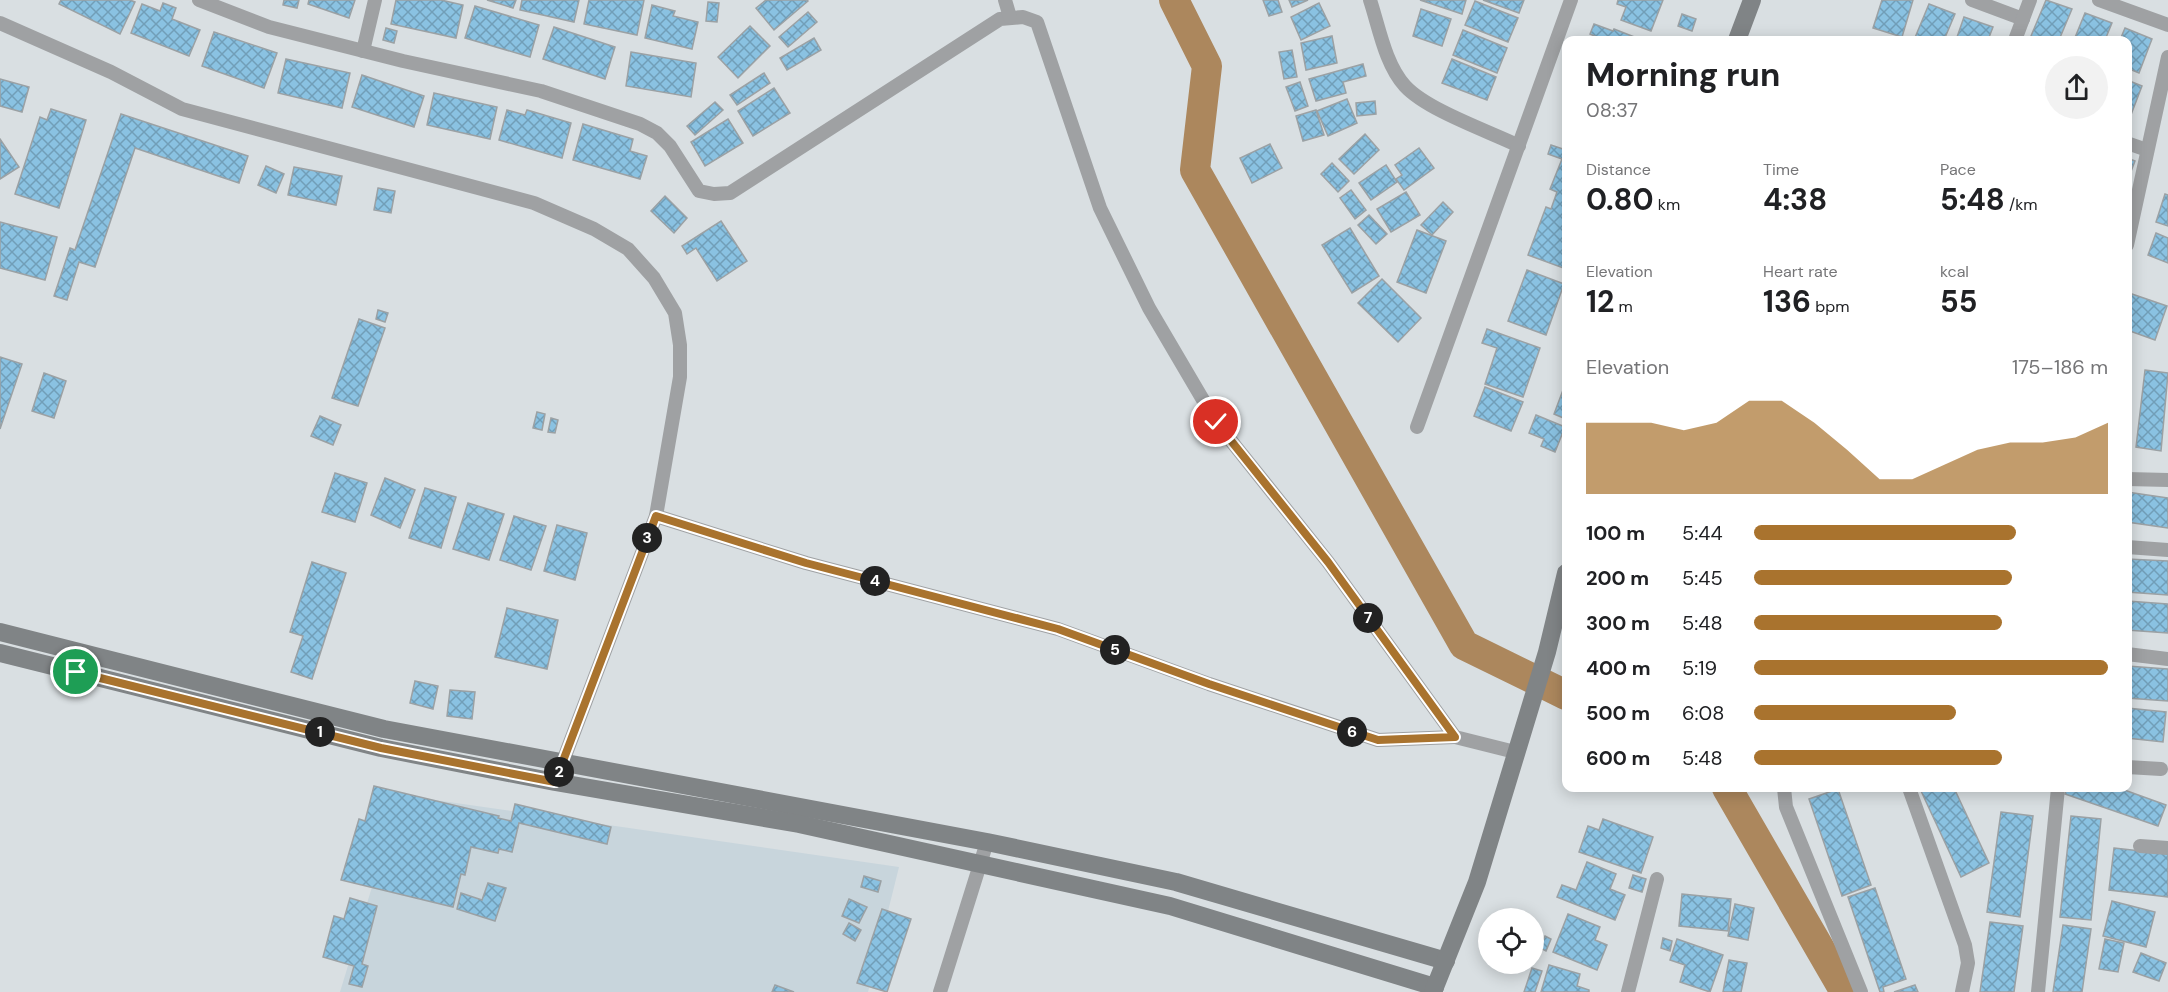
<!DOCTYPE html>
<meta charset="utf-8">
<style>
:root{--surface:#fff;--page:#f2f2f2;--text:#202124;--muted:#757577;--accent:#a9732e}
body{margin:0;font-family:"DM Sans",sans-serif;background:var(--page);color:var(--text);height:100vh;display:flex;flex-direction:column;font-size:22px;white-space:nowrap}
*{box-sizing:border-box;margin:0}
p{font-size:20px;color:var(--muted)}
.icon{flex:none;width:33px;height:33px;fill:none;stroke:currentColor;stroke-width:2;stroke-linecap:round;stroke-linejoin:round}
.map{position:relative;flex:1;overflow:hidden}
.side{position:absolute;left:1562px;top:36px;width:570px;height:756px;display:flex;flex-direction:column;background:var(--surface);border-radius:12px;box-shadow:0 3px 15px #0003}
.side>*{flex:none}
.fabs{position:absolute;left:1478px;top:908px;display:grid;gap:12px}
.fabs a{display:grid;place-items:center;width:66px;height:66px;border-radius:50%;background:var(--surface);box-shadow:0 3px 15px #0003;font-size:30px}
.pin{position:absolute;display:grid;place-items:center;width:51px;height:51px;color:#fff;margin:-26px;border:3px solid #fff;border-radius:50%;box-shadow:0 2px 6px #0007}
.km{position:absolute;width:30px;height:30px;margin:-15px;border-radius:50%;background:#222;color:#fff;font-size:16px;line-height:30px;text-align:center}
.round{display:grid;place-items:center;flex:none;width:63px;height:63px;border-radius:32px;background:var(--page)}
.overview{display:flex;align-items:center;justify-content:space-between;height:102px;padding:0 24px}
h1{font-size:33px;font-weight:700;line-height:45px}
.metrics{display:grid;grid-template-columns:repeat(3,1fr);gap:9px;height:102px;padding:6px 24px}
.metrics div{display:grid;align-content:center}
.metrics b{font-size:30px;font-weight:700}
.metrics small{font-size:16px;font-weight:400}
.metrics p{font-size:16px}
.chart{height:168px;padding:12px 24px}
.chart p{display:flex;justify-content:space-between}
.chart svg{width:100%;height:108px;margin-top:6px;fill:var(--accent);opacity:.7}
ul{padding:0 24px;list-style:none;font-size:20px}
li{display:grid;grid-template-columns:96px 72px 1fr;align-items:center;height:45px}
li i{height:15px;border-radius:8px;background:var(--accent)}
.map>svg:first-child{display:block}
.built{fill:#c8d5dc}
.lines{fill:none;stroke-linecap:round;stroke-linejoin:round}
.river{stroke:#ac875d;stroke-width:30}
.building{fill:url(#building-cross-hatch);stroke:#9ba1a4;stroke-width:1.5}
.street{stroke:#9fa1a3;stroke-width:14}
.secondary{stroke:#808486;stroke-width:18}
.route-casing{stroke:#fff;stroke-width:12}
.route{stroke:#a9732e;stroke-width:8}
</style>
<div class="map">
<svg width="2168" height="992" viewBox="0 0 2168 992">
<defs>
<pattern id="building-cross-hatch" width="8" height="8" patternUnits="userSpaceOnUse" patternTransform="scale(1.5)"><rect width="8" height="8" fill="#8ac2e2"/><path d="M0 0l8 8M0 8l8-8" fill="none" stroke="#719eb8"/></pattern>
</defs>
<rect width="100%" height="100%" fill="#d9dfe2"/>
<!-- built -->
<polygon class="built" points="400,795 899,867 868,992 340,992"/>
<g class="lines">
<!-- river -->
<g class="river">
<polyline points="1174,0 1207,66 1195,170 1464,645 1566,695"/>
<polyline points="1727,788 1845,992"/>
</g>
</g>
<!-- building -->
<g class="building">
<polygon points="61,0 130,0 135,2 120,34 59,4"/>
<polygon points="284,0 299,0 297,8 283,5"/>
<polygon points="309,0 355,0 349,18 308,4"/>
<polygon points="396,0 441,0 463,5 456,38 391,24"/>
<polygon points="487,0 516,0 513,8"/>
<polygon points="522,0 579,0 574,22 520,10"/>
<polygon points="589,0 644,0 637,35 584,24"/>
<polygon points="766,0 807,0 808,1 774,30 756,8"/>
<polygon points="1263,0 1278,0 1282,12 1269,16"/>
<polygon points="1289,0 1308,0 1292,7"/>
<polygon points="1420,0 1466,0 1462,14"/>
<polygon points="1483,0 1524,0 1519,13"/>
<polygon points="1618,0 1663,0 1651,31 1621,20 1626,7 1617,4"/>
<polygon points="1882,0 1913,0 1902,37 1873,28"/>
<polygon points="2046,0 2072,9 2059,40 2041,40 2031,36"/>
<polygon points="1475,1 1518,18 1508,42 1465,25"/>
<polygon points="708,2 719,3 717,22 706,21"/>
<polygon points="163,3 176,8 172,19 200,30 189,56 131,33 142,4 160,11"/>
<polygon points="1319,3 1330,26 1301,40 1291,17"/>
<polygon points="1929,4 1955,14 1944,40 1914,40"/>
<polygon points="652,5 675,11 673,16 698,22 692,49 645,38"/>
<polygon points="475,6 539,25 530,57 465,38"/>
<polygon points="1421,9 1451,19 1442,46 1413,36"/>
<polygon points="808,12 817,22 788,47 779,37"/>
<polygon points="2085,13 2112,23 2105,40 2074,40"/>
<polygon points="1682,14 1696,19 1692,31 1678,26"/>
<polygon points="1964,17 1993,27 1988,40 1956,40"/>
<polygon points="1594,24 1613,31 1614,29 1642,40 1604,40 1590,34"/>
<polygon points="750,26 770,46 738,78 718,57"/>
<polygon points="554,27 615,47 605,79 543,59"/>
<polygon points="386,28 397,31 394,43 383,40"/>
<polygon points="2125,28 2152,39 2139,73 2127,68 2127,40 2120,40"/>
<polygon points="1463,30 1507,48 1497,73 1453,55"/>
<polygon points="214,32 277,53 264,88 202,66"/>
<polygon points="1332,36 1337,63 1306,70 1301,43"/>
<polygon points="814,38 821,50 787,70 780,58"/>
<polygon points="1292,50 1297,77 1284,79 1279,52"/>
<polygon points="631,52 696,63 691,97 626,86"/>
<polygon points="286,59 350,73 342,108 278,93"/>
<polygon points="1452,59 1496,77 1487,100 1442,83"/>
<polygon points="1363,64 1366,76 1343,82 1346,93 1316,101 1309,79"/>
<polygon points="764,73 770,83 737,105 730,95"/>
<polygon points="362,75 424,96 414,127 352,107"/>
<polygon points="0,79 29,87 22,112 0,106"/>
<polygon points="2127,80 2142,86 2129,120 2127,119"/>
<polygon points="1300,82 1308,106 1295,111 1286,87"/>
<polygon points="774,88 790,113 753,136 738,111"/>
<polygon points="434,93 497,107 490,139 427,125"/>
<polygon points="1347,99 1357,123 1328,136 1317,111"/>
<polygon points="1375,101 1376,114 1357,116 1356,103"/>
<polygon points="715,102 723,110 695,135 687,126"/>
<polygon points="51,109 86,120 59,208 15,194 40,117 47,120"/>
<polygon points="507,110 525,115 527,110 571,123 562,158 499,140"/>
<polygon points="1316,110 1324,135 1303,141 1296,116"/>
<polygon points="121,114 248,156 239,183 135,148 95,267 79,262 67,300 54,296 70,248 75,250"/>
<polygon points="728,119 743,143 705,166 691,142"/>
<polygon points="583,124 633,139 630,151 647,156 640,179 573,160"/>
<polygon points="1365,134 1379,150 1354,174 1339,159"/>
<polygon points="0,139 19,167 0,179"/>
<polygon points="1270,144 1282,168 1252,183 1240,158"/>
<polygon points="1551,145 1566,150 1566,269 1528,255 1546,207 1551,209 1557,192 1550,189 1562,159 1548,154"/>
<polygon points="1419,148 1434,168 1404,190 1396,179 1402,175 1395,165"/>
<polygon points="2127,158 2135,161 2127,182"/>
<polygon points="1332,163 1349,181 1338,192 1321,174"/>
<polygon points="1386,165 1397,182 1371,200 1359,183"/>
<polygon points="266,166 284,174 276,193 258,185"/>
<polygon points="294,167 342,176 336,205 288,195"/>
<polygon points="378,188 395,191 391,213 374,210"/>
<polygon points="1351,190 1366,210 1355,219 1340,198"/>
<polygon points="1406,192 1420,215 1391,232 1377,209"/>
<polygon points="2165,194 2168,195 2168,226 2156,222"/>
<polygon points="665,196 687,218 674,233 651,211"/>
<polygon points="1443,202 1453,212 1432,235 1421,225"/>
<polygon points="1369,215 1387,234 1376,244 1358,225"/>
<polygon points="721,221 747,261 717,281 696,248 687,254 682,246"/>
<polygon points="0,222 57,237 45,280 0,268"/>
<polygon points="1350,228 1379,276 1352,293 1322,245"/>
<polygon points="1417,230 1446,241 1426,293 1397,282"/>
<polygon points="2156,233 2168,238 2168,263 2148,255"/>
<polygon points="1527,270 1564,284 1546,335 1508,321"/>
<polygon points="1382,279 1421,318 1398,342 1358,303"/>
<polygon points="2132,294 2167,306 2155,340 2127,330 2127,308"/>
<polygon points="378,310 388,313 385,322 376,319"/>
<polygon points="359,319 385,328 358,406 332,398"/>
<polygon points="1487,329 1540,348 1523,397 1485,384 1497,348 1482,343"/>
<polygon points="0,357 22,364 0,429"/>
<polygon points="2145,370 2168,373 2161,451 2136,447"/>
<polygon points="44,373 66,381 54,418 32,411"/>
<polygon points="1566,382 1566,419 1554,414"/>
<polygon points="1485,387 1523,402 1511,431 1474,416"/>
<polygon points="537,412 545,414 542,430 533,428"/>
<polygon points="1536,415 1565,427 1555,452 1541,446 1544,439 1529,433"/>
<polygon points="320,416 341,425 333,445 311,436"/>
<polygon points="551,418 558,420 555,433 548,432"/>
<polygon points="335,473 367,483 355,522 322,512"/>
<polygon points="385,478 415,490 400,528 371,515"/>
<polygon points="425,488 456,497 441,548 409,538"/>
<polygon points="2127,492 2168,498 2168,528 2127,522"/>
<polygon points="468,503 504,514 489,560 453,549"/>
<polygon points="514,516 546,526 531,570 500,560"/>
<polygon points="557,525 587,533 575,580 544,571"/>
<polygon points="2127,559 2168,561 2168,595 2127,592"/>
<polygon points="312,562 346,573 312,679 291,672 303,636 290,632"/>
<polygon points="2127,601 2168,604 2168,633 2127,630"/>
<polygon points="507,608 558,620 547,669 495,657"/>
<polygon points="2127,666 2168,669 2168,701 2127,698"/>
<polygon points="415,681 438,686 433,709 410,703"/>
<polygon points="450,690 475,692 472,719 447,716"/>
<polygon points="2127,708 2166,712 2163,742 2127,738"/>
<polygon points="374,786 499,816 498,818 511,821 515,804 611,827 607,844 519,823 512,852 499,849 498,853 471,847 465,875 461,874 453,907 341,880 359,819 365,821"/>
<polygon points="1928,788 1954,788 1989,863 1961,877 1921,791"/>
<polygon points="2067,788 2119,788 2166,805 2158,826 2065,794"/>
<polygon points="1838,789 1871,885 1842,896 1809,799"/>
<polygon points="2001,812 2033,816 2020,917 1987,912"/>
<polygon points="2071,816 2101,819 2091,920 2060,917"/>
<polygon points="1603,819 1653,837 1641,873 1579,852 1588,826 1599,830"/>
<polygon points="2114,848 2168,854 2168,897 2109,890"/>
<polygon points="1587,862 1616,874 1610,889 1625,895 1615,920 1557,897 1562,885 1576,890"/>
<polygon points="1633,875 1646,879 1642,892 1629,888"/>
<polygon points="864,876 881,881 878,892 861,887"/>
<polygon points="488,883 506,888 495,921 457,909 461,893 482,900"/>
<polygon points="1875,888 1906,979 1883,987 1884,992 1880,992 1848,897"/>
<polygon points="1682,894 1731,899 1728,931 1679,926"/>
<polygon points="350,898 377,906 362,964 368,966 362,987 349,984 354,966 323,957 334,916 344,919"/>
<polygon points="849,899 867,907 859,923 842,916"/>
<polygon points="2112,901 2155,912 2146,947 2103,936"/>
<polygon points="1735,904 1754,908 1748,940 1728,936"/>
<polygon points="882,909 911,919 887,992 857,983"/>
<polygon points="1568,914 1600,927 1595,940 1607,945 1597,970 1553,952"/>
<polygon points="1990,922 2023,926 2014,992 1980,992"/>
<polygon points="849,923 861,930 855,941 843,934"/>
<polygon points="2063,925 2091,929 2082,992 2053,992"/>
<polygon points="1545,936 1551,939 1546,951 1540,948"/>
<polygon points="1663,938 1672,941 1670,951 1661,948"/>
<polygon points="1677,939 1723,955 1710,992 1680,982 1685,965 1670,960"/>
<polygon points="2105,939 2124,943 2118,972 2099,969"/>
<polygon points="2141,953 2166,963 2159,981 2133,972"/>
<polygon points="1729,960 1747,963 1741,992 1723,992"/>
<polygon points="1549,965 1580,974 1577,986 1589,990 1589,992 1541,992"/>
<polygon points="1532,968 1542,971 1535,992 1524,992"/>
<polygon points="775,985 794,992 772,992"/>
<polygon points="1915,985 1918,992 1894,992"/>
</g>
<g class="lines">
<!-- street -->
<g class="street">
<polyline points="199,0 269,27 403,61 541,91 640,124 657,133 670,146 699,191 714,194 730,193 1000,19 1023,17 1037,22 1100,208 1149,308 1216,422 1328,562 1455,737 1515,752"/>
<polyline points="1005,0 1010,17"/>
<path d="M1370,0C1379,27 1385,64 1405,86C1427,110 1488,131 1519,146"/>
<polyline points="1972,0 2023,19"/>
<polyline points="2099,0 2168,25"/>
<polyline points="0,23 111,72 182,109 534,203 594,229 628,249 654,278 675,313 680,345 680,377 656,516 560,769"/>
<polyline points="2015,40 2030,0"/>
<polyline points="363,51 375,0"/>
<polyline points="2127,143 2147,150"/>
<polyline points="2127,245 2168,57"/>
<polyline points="1417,427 1571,0"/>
<polyline points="2127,479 2168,480"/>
<polyline points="656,516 806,563 1058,629 1209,684 1378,740 1455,737"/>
<polyline points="2127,547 2168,550"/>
<polyline points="2127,654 2168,659"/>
<polyline points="2127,767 2161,769"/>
<polyline points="1784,788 1786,807 1861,992"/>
<polyline points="1909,788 1965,945 1968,963 1962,992"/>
<polyline points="2140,846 2168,848"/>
<polyline points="940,992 987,842"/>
<polyline points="1628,992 1657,879"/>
<polyline points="2038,992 2058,788"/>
</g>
<!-- secondary -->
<g class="secondary">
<polyline points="1737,40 1752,0"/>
<polyline points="0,632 384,729 987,842 1176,882 1446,961"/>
<polyline points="0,653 381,748 555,782 799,824 1170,906 1435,987"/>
<polyline points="1433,992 1477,882 1547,652 1566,573"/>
</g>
</g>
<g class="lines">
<defs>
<polyline id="route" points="76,672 381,748 555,782 656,516 806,563 1058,629 1209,684 1378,740 1455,737 1328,562 1216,422"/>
</defs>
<!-- route casing -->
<use href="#route" class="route-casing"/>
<!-- route -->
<use href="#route" class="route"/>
</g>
</svg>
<div class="fabs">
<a><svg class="icon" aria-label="locate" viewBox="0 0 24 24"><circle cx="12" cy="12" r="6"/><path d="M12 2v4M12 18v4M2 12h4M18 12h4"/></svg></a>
</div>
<div class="pin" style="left:76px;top:672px;background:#1e9e55"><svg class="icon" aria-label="arrive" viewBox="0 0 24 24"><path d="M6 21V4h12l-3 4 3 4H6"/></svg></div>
<div class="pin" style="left:1216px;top:422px;background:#d93025"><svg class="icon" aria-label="check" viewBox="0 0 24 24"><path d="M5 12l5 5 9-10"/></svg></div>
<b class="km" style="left:320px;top:732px">1</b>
<b class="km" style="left:559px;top:772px">2</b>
<b class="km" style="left:647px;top:538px">3</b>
<b class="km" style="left:875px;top:581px">4</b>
<b class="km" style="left:1115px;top:650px">5</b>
<b class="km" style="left:1352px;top:732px">6</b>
<b class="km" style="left:1368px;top:618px">7</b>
<section class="side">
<div class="overview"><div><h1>Morning run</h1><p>08:37</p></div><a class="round"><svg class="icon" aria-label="share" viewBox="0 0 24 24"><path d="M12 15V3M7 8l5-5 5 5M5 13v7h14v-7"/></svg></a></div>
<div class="metrics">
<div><p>Distance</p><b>0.80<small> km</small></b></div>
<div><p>Time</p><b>4:38</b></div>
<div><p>Pace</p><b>5:48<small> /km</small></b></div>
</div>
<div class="metrics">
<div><p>Elevation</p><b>12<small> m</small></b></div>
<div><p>Heart rate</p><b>136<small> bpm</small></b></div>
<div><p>kcal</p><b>55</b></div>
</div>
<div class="chart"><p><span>Elevation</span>175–186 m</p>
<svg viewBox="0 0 160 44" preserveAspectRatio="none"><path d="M0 44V15L10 15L20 15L30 18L40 15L50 6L60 6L70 15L80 26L90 38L100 38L110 32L120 26L130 23L140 23L150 21L160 15V44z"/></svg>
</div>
<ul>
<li><b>100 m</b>5:44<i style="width:74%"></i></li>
<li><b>200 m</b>5:45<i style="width:73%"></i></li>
<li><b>300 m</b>5:48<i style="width:70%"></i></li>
<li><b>400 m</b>5:19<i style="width:100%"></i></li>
<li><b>500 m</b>6:08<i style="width:57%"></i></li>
<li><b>600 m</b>5:48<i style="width:70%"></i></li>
</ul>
</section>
</div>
